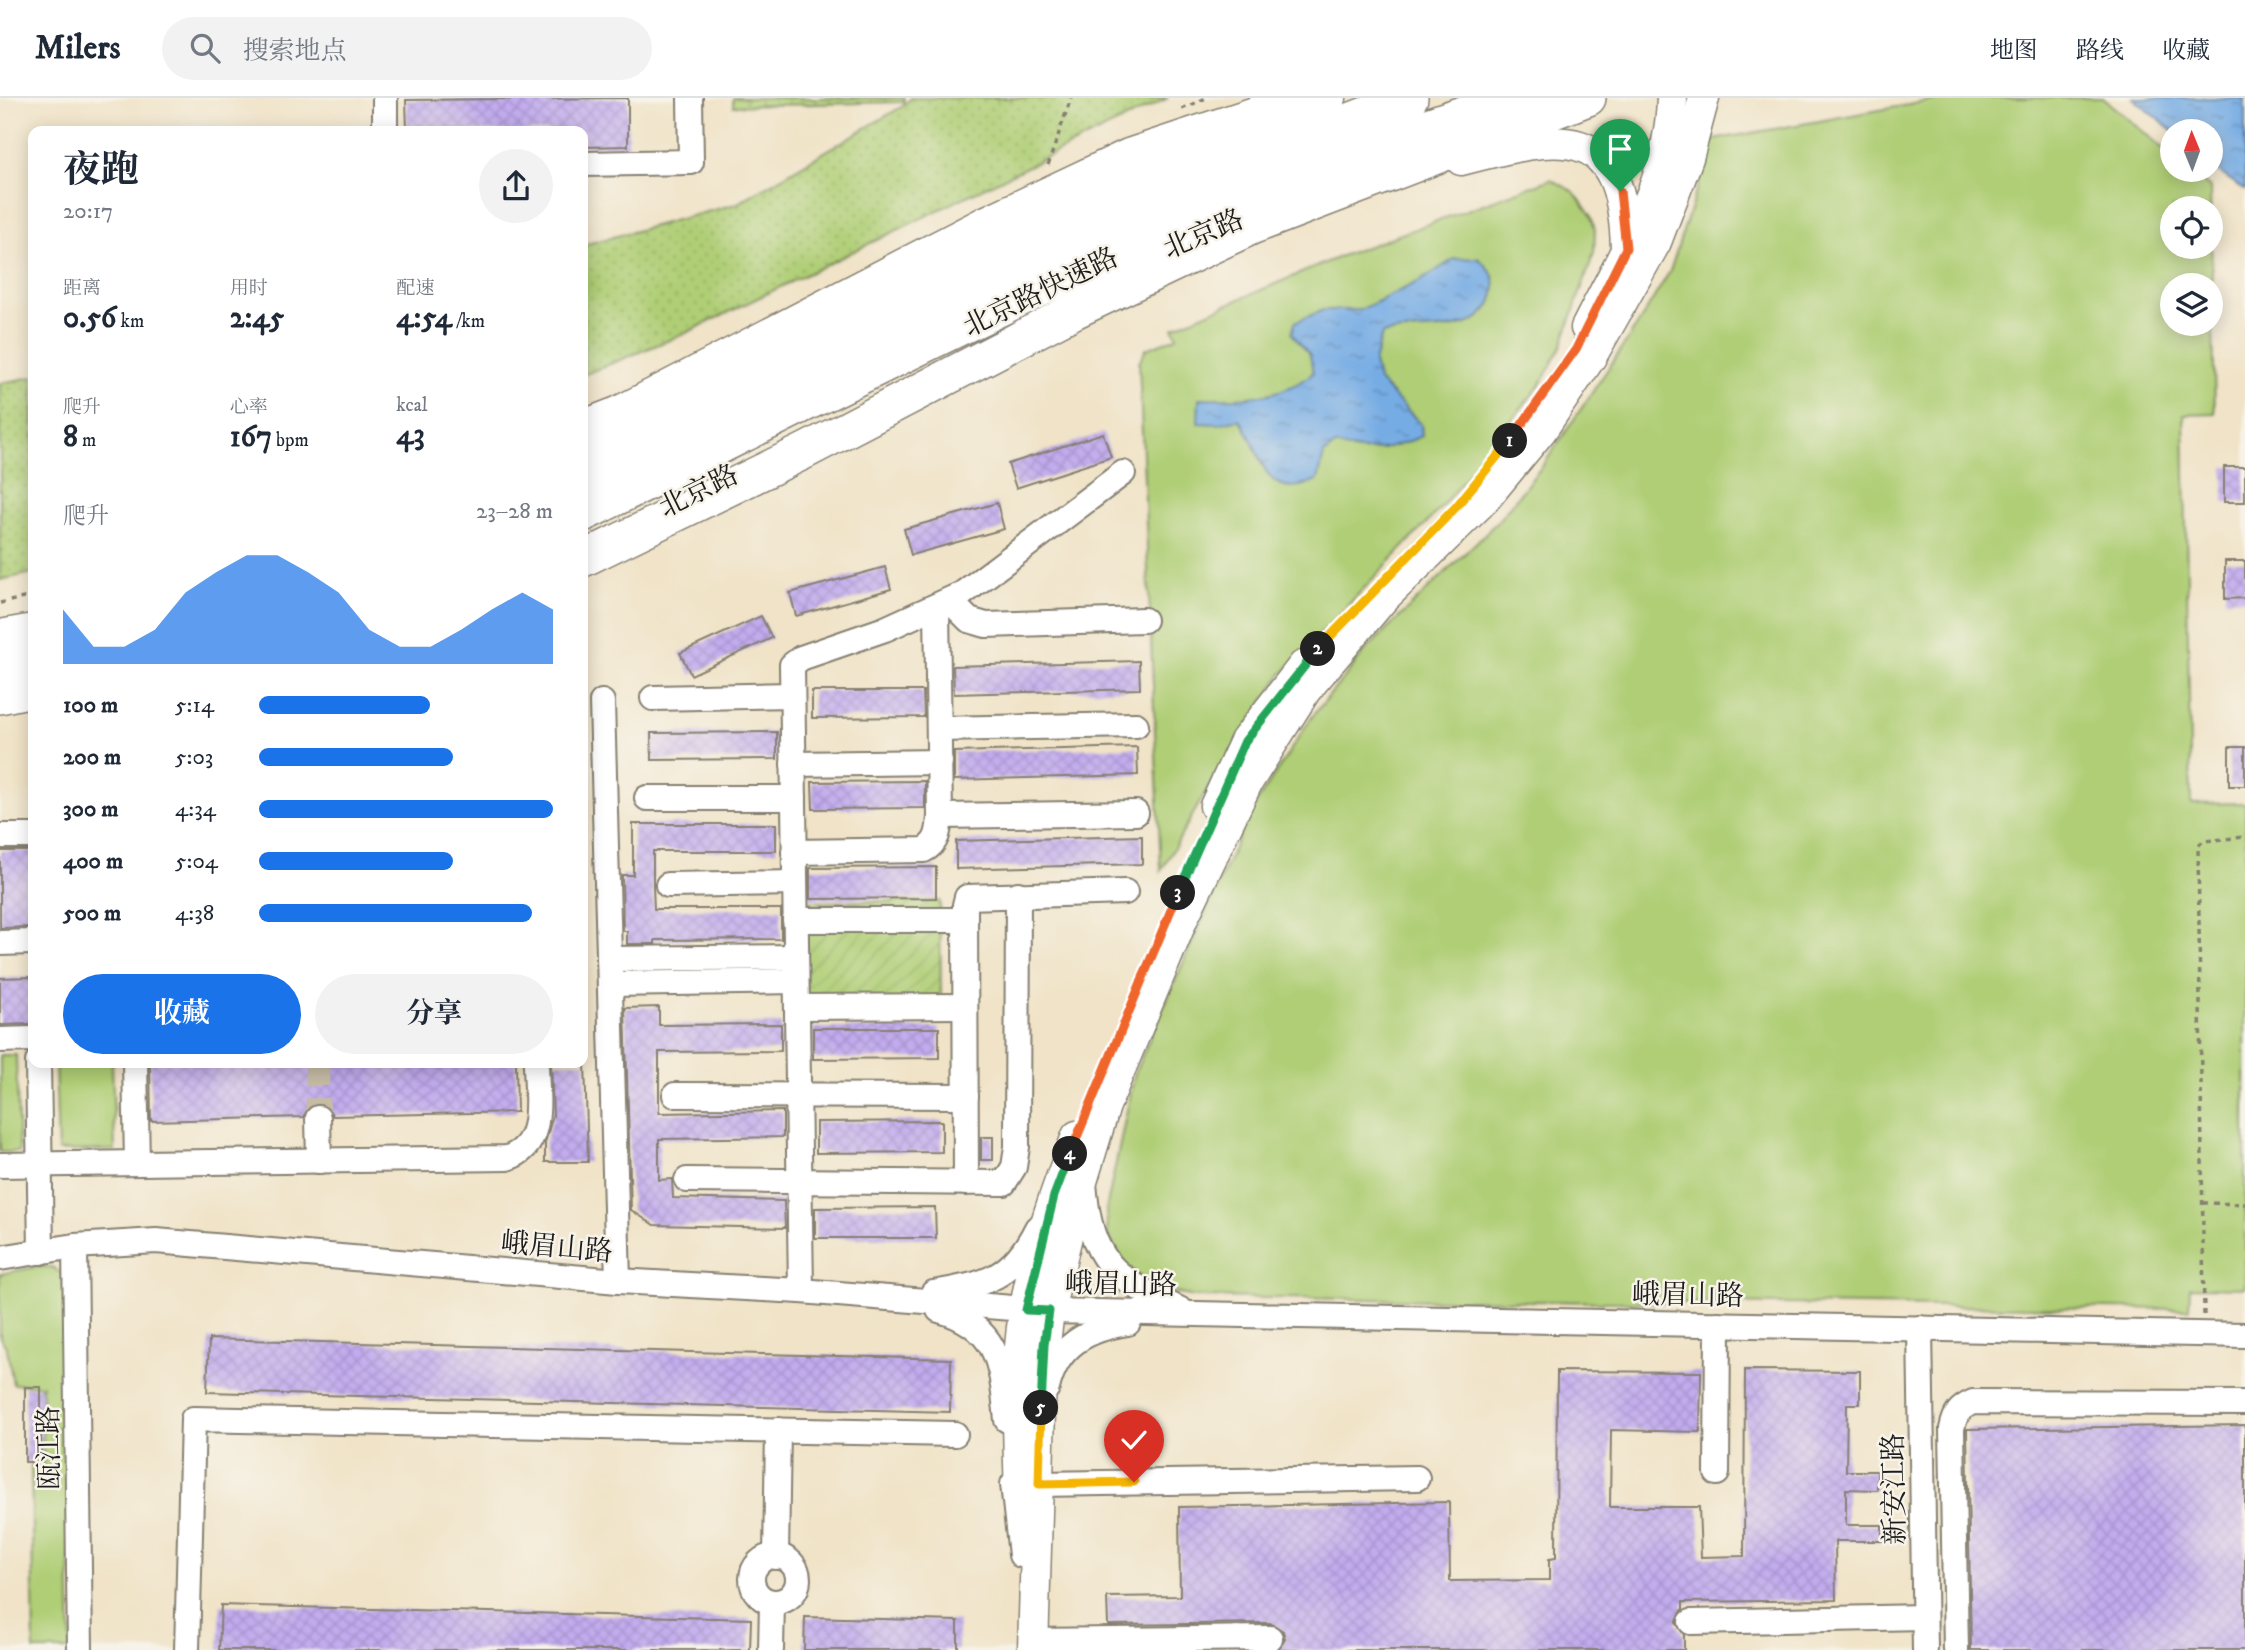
<!DOCTYPE html>
<html lang="zh">
<meta charset="utf-8">
<style>
:root{--surface:#fff;--page:#f2f2f3;--text:#1f2937;--muted:#747a83;--line:#e0e1e3;--accent:#1a73e8}
body{margin:0;font-family:"IM FELL DW Pica","Noto Serif SC",serif;background:var(--page);color:var(--text);height:100vh;display:flex;flex-direction:column;font-size:26px;white-space:nowrap}
*{box-sizing:border-box;margin:0}
p{font-size:23px;color:var(--muted)}
.icon{flex:none;width:38px;height:38px;fill:none;stroke:currentColor;stroke-width:2;stroke-linecap:round;stroke-linejoin:round}
.map{position:relative;flex:1;overflow:hidden}
.sheet{position:absolute;left:28px;top:28px;width:560px;height:942px;display:flex;flex-direction:column;background:var(--surface);border-radius:14px;box-shadow:0 4px 18px #0003}
.sheet>*{flex:none}
.needle{width:46px;rotate:359deg}
.tools{position:absolute;left:2160px;top:21px;display:grid;gap:14px}
.tools a{display:grid;place-items:center;width:63px;height:63px;border-radius:50%;background:var(--surface);box-shadow:0 4px 18px #0003;font-size:35px}
.pin{position:absolute;display:grid;place-items:center;width:60px;height:60px;color:#fff;margin:-72px -30px;border-radius:50% 50% 50% 0;rotate:-45deg;box-shadow:0 0 7px #0007}
.pin .icon{rotate:45deg}
.km{position:absolute;width:35px;height:35px;margin:-18px;border-radius:50%;background:#222;color:#fff;font-size:19px;line-height:35px;text-align:center}
.round{display:grid;place-items:center;flex:none;width:74px;height:74px;border-radius:37px;background:var(--page)}
.overview{display:flex;align-items:center;justify-content:space-between;height:119px;padding:0 35px}
h1{font-size:38px;font-weight:700;line-height:52px}
.stats{display:grid;grid-template-columns:repeat(3,1fr);gap:10px;height:119px;padding:7px 35px}
.stats div{display:grid;align-content:center}
.stats b{font-size:30px;font-weight:700}
.stats small{font-size:19px;font-weight:400}
.stats p{font-size:19px}
.chart{height:196px;padding:14px 35px}
.chart p{display:flex;justify-content:space-between}
.chart svg{width:100%;height:126px;margin-top:7px;fill:var(--accent);opacity:.7}
.cta{display:flex;gap:14px;margin-top:auto;padding:14px 35px}
.cta a{flex:1;height:80px;border-radius:42px;background:var(--accent);color:#fff;font-size:28px;font-weight:700;line-height:80px;text-align:center}
.cta a+a{background:var(--page);color:var(--text)}
ul{padding:0 35px;list-style:none;font-size:23px}
li{display:grid;grid-template-columns:112px 84px 1fr;align-items:center;height:52px}
li i{height:18px;border-radius:9px;background:var(--accent)}
header{display:flex;align-items:center;gap:42px;box-sizing:border-box;height:98px;padding:0 35px;background:var(--surface);border-bottom:2px solid var(--line)}
header strong{font-size:33px}
nav{display:flex;gap:38px;margin-inline-start:auto;font-size:24px}
.search{width:490px;height:63px;background:var(--page);display:flex;align-items:center;gap:18px;box-sizing:border-box;padding:0 24px;border-radius:38px;color:var(--muted);font-size:26px}
.map>svg:first-child{display:block}
.grass{fill:#afce75;stroke:#667548;stroke-width:2;fill-rule:evenodd}
.park{fill:url(#park-dots);stroke:#667548;stroke-width:2}
.garden{fill:url(#garden-furrows);stroke:#667548;stroke-width:2}
.water{fill:url(#water-ripples);stroke:#496480;stroke-width:2}
.building{fill:url(#building-cross-hatch)}
.lines{fill:none;stroke-linecap:round;stroke-linejoin:round}
.minor-tunnel{stroke:#c6bba5;stroke-width:24;stroke-dasharray:24 12;stroke-linecap:butt}
.minor-casing{stroke:#868072;stroke-width:28}
.major-casing{stroke:#868072;stroke-width:33}
.highway-casing{stroke:#868072;stroke-width:38}
.path{stroke:#868072;stroke-width:3.5;stroke-dasharray:5 5;stroke-linecap:butt}
.minor{stroke:#fff;stroke-width:24}
.major{stroke:#fff;stroke-width:30}
.highway{stroke:#fff;stroke-width:35}
.split-1-casing{stroke:#fff;stroke-width:14}
.split-2-casing{stroke:#fff;stroke-width:14}
.split-3-casing{stroke:#fff;stroke-width:14}
.split-4-casing{stroke:#fff;stroke-width:14}
.split-5-casing{stroke:#fff;stroke-width:14}
.split-6-casing{stroke:#fff;stroke-width:14}
.split-1{stroke:#f0652b;stroke-width:9}
.split-2{stroke:#f5b400;stroke-width:9}
.split-3{stroke:#22a559;stroke-width:9}
.split-4{stroke:#f0652b;stroke-width:9}
.split-5{stroke:#22a559;stroke-width:9}
.split-6{stroke:#f5b400;stroke-width:9}
.labels{text-anchor:middle;stroke-width:5;stroke-linejoin:round;paint-order:stroke}
.street-label{font-size:28px;fill:#1c1c1c;stroke:#f7f3e8}
</style>
<header>
<strong>Milers</strong>
<div class="search"><svg class="icon" aria-label="search" viewBox="0 0 24 24"><circle cx="10" cy="10" r="6"/><path d="M15 15l6 6"/></svg>搜索地点</div>
<nav><a>地图</a><a>路线</a><a>收藏</a></nav>
</header>
<div class="map">
<svg width="2245" height="1552" viewBox="0 0 2245 1552">
<defs>
<pattern id="park-dots" width="8" height="8" patternUnits="userSpaceOnUse" patternTransform="scale(1.75)"><rect width="8" height="8" fill="#afce75"/><path d="M2 2h.1M6 6h.1" fill="none" stroke="#96b065" stroke-width="1.8" stroke-linecap="round"/></pattern>
<pattern id="garden-furrows" width="10" height="10" patternUnits="userSpaceOnUse" patternTransform="scale(1.75)"><rect width="10" height="10" fill="#afce75"/><path d="M-1 1l2-2M0 10L10 0M9 11l2-2" fill="none" stroke="#96b065"/></pattern>
<pattern id="water-ripples" width="26" height="14" patternUnits="userSpaceOnUse" patternTransform="scale(1.75)"><rect width="26" height="14" fill="#76ace4"/><path d="M2 4q2-2 4 0t4 0M15 11q2-2 4 0t4 0" fill="none" stroke="#608bb8"/></pattern>
<pattern id="building-cross-hatch" width="8" height="8" patternUnits="userSpaceOnUse" patternTransform="scale(1.75)"><rect width="8" height="8" fill="#c2acee"/><path d="M0 0l8 8M0 8l8-8" fill="none" stroke="#a693cc"/></pattern>
</defs>
<rect width="100%" height="100%" fill="#f7f3e8"/>
<filter id="ink" filterUnits="userSpaceOnUse"><feTurbulence type="fractalNoise" baseFrequency=".0143" numOctaves="2"/><feDisplacementMap in="SourceGraphic" scale="14" xChannelSelector="R" yChannelSelector="G"/><feConvolveMatrix kernelMatrix="1 2 1 2 8 2 1 2 1" color-interpolation-filters="sRGB"/></filter>
<filter id="wash" filterUnits="userSpaceOnUse"><feTurbulence type="fractalNoise" baseFrequency=".00686" numOctaves="4" result="noise"/><feDisplacementMap in="SourceGraphic" scale="28" xChannelSelector="R" yChannelSelector="G"/><feGaussianBlur stdDeviation="1.57" result="paint"/><feColorMatrix in="noise" values="0 0 0 0 0 0 0 0 0 0 0 0 0 0 0 0 0 1.4 0 .05"/><feComposite in="paint" operator="in"/></filter>
<g filter="url(#wash)">
<rect width="100%" height="100%" fill="#f0e3c7"/>
<!-- grass -->
<g class="grass">
<path d="M1946,0H2103L2172,58V72H2189L2210,90L2215,315L2184,316L2191,706L2245,705V1190L2190,1189L2189,1211L1194,1199L1153,1190L1126,1167L1108,1138L1106,1112L1135,974L1248,718L1311,620L1366,552L1497,424L1544,366L1638,226L1670,173L1713,42ZM2172,110H2210V149H2172ZM2172,187H2210V226H2172Z"/>
<polygon points="1551,81 1574,94 1591,117 1595,132 1594,155 1561,249 1540,287 1439,412 1282,576 1213,681 1161,773 1139,265 1146,251 1177,239 1173,229 1344,157"/>
<polygon points="0,957 16,957 19,1054 0,1054"/>
<polygon points="55,964 112,964 115,1052 58,1053"/>
<polygon points="35,1169 52,1169 62,1176 65,1196 71,1552 34,1552 31,1366 43,1366 42,1287 13,1286 7,1250 0,1240 0,1176"/>
</g>
<!-- park -->
<g class="park">
<polygon points="733,0 904,0 904,4 733,8"/>
<polygon points="911,0 1168,0 684,236 583,277 583,147 736,106 903,8"/>
<polygon points="33,279 33,475 0,482 0,285"/>
</g>
<!-- garden -->
<polygon class="garden" points="940,803 941,903 806,904 805,804"/>
<!-- water -->
<g class="water">
<polygon points="2133,0 2245,0 2245,92 2210,68 2210,33 2173,33"/>
<path d="M1478,160C1489,170 1498,179 1494,196C1483,243 1418,227 1382,236L1374,264L1378,282L1421,326L1422,338C1390,352 1368,357 1335,347L1324,356L1318,382C1259,408 1265,353 1239,321L1218,326L1198,325L1199,300C1238,301 1282,301 1313,275L1310,257L1292,236L1295,224L1323,212H1360L1420,183L1454,161Z"/>
</g>
<g id="blocks">
<!-- building -->
<g class="building">
<polygon points="628,0 628,48 583,49 583,33 407,33 406,2"/>
<polygon points="1103,335 1111,359 1016,390 1008,366"/>
<rect x="2224" y="369" width="21" height="35"/>
<polygon points="997,405 1004,431 911,457 904,431"/>
<polygon points="2225,463 2245,463 2245,500 2225,501"/>
<polygon points="885,469 891,491 796,518 790,495"/>
<polygon points="761,518 772,540 691,577 680,555"/>
<polygon points="1139,563 1140,591 954,596 953,568"/>
<polygon points="812,593 923,593 924,619 812,620"/>
<polygon points="777,634 777,661 652,662 651,635"/>
<polygon points="1137,649 1138,677 954,682 954,654"/>
<rect x="2229" y="649" width="16" height="39"/>
<polygon points="925,683 925,710 813,711 812,684"/>
<polygon points="633,726 776,726 776,753 653,753 653,788 654,811 781,811 781,841 655,842 655,846 627,846 627,833 623,833 622,777 633,777"/>
<polygon points="1142,738 1142,766 956,771 956,743"/>
<polygon points="0,753 33,753 33,829 0,830"/>
<polygon points="936,769 936,800 810,801 810,770"/>
<polygon points="33,879 33,926 0,927 0,880"/>
<polygon points="659,909 659,927 781,926 781,953 659,954 659,1015 783,1013 783,1039 659,1041 659,1082 672,1081 673,1100 784,1103 785,1130 654,1127 631,1112 625,910"/>
<polygon points="813,930 939,930 939,960 813,961"/>
<polygon points="150,964 516,964 517,1014 333,1018 326,1007 318,1005 310,1008 303,1019 151,1023"/>
<polygon points="551,964 585,964 588,1064 545,1064 545,1045 553,1017"/>
<polygon points="942,1023 942,1054 816,1055 816,1024"/>
<rect x="981" y="1039" width="12" height="23"/>
<polygon points="935,1109 936,1140 815,1140 815,1110"/>
<polygon points="209,1241 951,1261 950,1314 207,1294"/>
<polygon points="1745,1272 1860,1273 1860,1306 1847,1306 1846,1373 1877,1373 1877,1392 1846,1391 1846,1427 1882,1427 1882,1443 1835,1443 1836,1502 1683,1504 1683,1511 1676,1524 1684,1537 1684,1552 1278,1552 1285,1540 1283,1533 1270,1525 1108,1527 1107,1499 1180,1498 1179,1409 1449,1404 1450,1483 1549,1482 1549,1461 1556,1460 1557,1273 1701,1274 1700,1334 1611,1332 1610,1409 1699,1409 1701,1459 1744,1458"/>
<rect x="25" y="1289" width="16" height="75"/>
<polygon points="2245,1327 2245,1552 1971,1552 1967,1331"/>
<polygon points="221,1507 751,1521 750,1552 219,1552"/>
<polygon points="805,1519 958,1523 958,1552 804,1552"/>
</g>
</g>
</g>
<g filter="url(#ink)">
<use href="#blocks" fill-opacity="0" stroke="#868072" stroke-width="2"/>
<g class="lines">
<!-- minor-tunnel -->
<polyline class="minor-tunnel" points="317,964 318,1020"/>
<defs>
<g id="minor">
<polyline points="385,0 385,33"/>
<polyline points="583,66 691,64 690,0"/>
<polyline points="950,503 969,522 986,527 1144,522"/>
<polyline points="653,600 792,597"/>
<polyline points="602,604 618,1183"/>
<polyline points="939,631 1136,627"/>
<polyline points="793,666 940,664"/>
<polyline points="647,700 794,700"/>
<polyline points="940,718 1136,715"/>
<polyline points="0,738 33,738"/>
<path d="M794,754L924,752C938,745 939,732 940,718L937,510"/>
<polyline points="668,787 795,785"/>
<polyline points="795,822 965,822"/>
<polyline points="0,845 33,844"/>
<polyline points="609,861 795,859"/>
<polyline points="610,886 796,883"/>
<polyline points="797,909 965,908"/>
<polyline points="0,942 33,941"/>
<polyline points="38,964 41,1154"/>
<polyline points="135,964 137,1065"/>
<polyline points="675,997 966,998"/>
<polyline points="318,1020 319,1063"/>
<path d="M0,1067L507,1060C547,1048 536,998 536,964"/>
<polyline points="687,1082 1004,1085 1014,1069 1017,1049 1018,796"/>
<polyline points="966,1085 965,807 967,799 1125,794"/>
<path d="M1084,1085C1090,1164 1113,1179 1181,1212"/>
<polyline points="75,1148 80,1552"/>
<polyline points="0,1160 75,1148 156,1143 618,1183 801,1193 1049,1213 2245,1237"/>
<polyline points="801,1193 792,567 801,560 885,531 962,496 1123,375"/>
<path d="M933,1195C986,1186 1012,1181 1037,1130"/>
<path d="M939,1212C1000,1229 1001,1267 1007,1322"/>
<polyline points="1920,1230 1925,1552"/>
<path d="M1047,1290C1057,1247 1087,1231 1128,1225"/>
<polyline points="1717,1375 1718,1226"/>
<polyline points="1013,1386 1021,1457"/>
<polyline points="1039,1386 1417,1380"/>
<circle cx="775" cy="1481" r="23"/>
<polyline points="776,1459 778,1332"/>
<polyline points="1691,1524 1924,1519"/>
<polyline points="1033,1543 1270,1540"/>
<polyline points="187,1552 193,1321 955,1336"/>
<polyline points="771,1552 772,1504"/>
<path d="M1956,1552L1952,1331C1955,1316 1959,1310 1973,1304L2245,1305"/>
</g>
<g id="major">
<polyline points="1491,16 1534,0"/>
<path d="M1461,62C1561,36 1622,21 1626,150"/>
<path d="M1586,230C1623,155 1670,86 1672,0"/>
<polyline points="583,358 1158,75 1331,0"/>
<polyline points="0,537 33,531"/>
<polyline points="1215,708 1245,643 1303,568"/>
<path d="M1020,1404C1019,1353 1016,1300 1020,1249C1025,1181 1052,1101 1077,1038"/>
<polyline points="1033,1552 1041,1278 1049,1213 1073,1113 1105,1008 1183,820 1247,685 1306,592 1383,501 1485,401 1541,333 1591,259 1656,144 1688,60 1704,0"/>
</g>
<g id="highway">
<polyline points="583,330 619,316 984,127 1130,58 1305,0"/>
<path d="M583,380C752,303 916,218 1083,136C1189,84 1299,42 1410,0"/>
<path d="M583,416C825,297 1065,171 1315,69C1379,43 1445,22 1510,0"/>
<polyline points="583,461 805,353 1074,213 1251,129 1588,0"/>
<polyline points="0,564 33,556"/>
<polyline points="0,598 33,591"/>
</g>
</defs>
<!-- minor casing -->
<use href="#minor" class="minor-casing"/>
<!-- major casing -->
<use href="#major" class="major-casing"/>
<!-- highway casing -->
<use href="#highway" class="highway-casing"/>
<!-- path -->
<g class="path">
<polyline points="1182,11 1206,0"/>
<polyline points="1048,67 1071,0"/>
<polyline points="0,505 33,498"/>
<polyline points="2203,1105 2245,1106"/>
<polyline points="2204,1217 2198,748 2203,743 2245,739"/>
</g>
<!-- minor -->
<use href="#minor" class="minor"/>
<!-- major -->
<use href="#major" class="major"/>
<!-- highway -->
<use href="#highway" class="highway"/>
</g>
</g>
<g class="lines" filter="url(#ink)">
<defs>
<polyline id="split-1" points="1510,343 1576,251 1626,150 1620,93"/>
<polyline id="split-2" points="1318,551 1455,410 1510,343"/>
<polyline id="split-3" points="1178,795 1245,643 1318,551"/>
<polyline id="split-4" points="1070,1056 1178,795"/>
<polyline id="split-5" points="1041,1310 1044,1247 1049,1213 1026,1212 1054,1098 1070,1056"/>
<polyline id="split-6" points="1041,1310 1039,1386 1134,1384"/>
</defs>
<!-- split-1 casing -->
<use href="#split-1" class="split-1-casing"/>
<!-- split-2 casing -->
<use href="#split-2" class="split-2-casing"/>
<!-- split-3 casing -->
<use href="#split-3" class="split-3-casing"/>
<!-- split-4 casing -->
<use href="#split-4" class="split-4-casing"/>
<!-- split-5 casing -->
<use href="#split-5" class="split-5-casing"/>
<!-- split-6 casing -->
<use href="#split-6" class="split-6-casing"/>
<!-- split-1 -->
<use href="#split-1" class="split-1"/>
<!-- split-2 -->
<use href="#split-2" class="split-2"/>
<!-- split-3 -->
<use href="#split-3" class="split-3"/>
<!-- split-4 -->
<use href="#split-4" class="split-4"/>
<!-- split-5 -->
<use href="#split-5" class="split-5"/>
<!-- split-6 -->
<use href="#split-6" class="split-6"/>
</g>
<g class="labels">
<!-- street labels -->
<g class="street-label">
<text transform="translate(1203 135) rotate(-23)" y="10">北京路</text>
<text transform="translate(1040 193) rotate(-26)" y="10">北京路快速路</text>
<text transform="translate(698 392) rotate(-26)" y="10">北京路</text>
<text transform="translate(557 1148) rotate(5)" y="10">峨眉山路</text>
<text transform="translate(1121 1185) rotate(1)" y="10">峨眉山路</text>
<text transform="translate(1688 1196) rotate(1)" y="10">峨眉山路</text>
<text transform="translate(48 1350) rotate(-91)" y="10">瓯江路</text>
<text transform="translate(1893 1391) rotate(-91)" y="10">新安江路</text>
</g>
</g>
</svg>
<div class="tools">
<a><svg class="needle" viewBox="-14 -14 28 28"><path d="M0-13l5 13h-10z" fill="#e53935"/><path d="M0 13l5-13h-10z" fill="#747a83"/></svg></a>
<a><svg class="icon" aria-label="locate" viewBox="0 0 24 24"><circle cx="12" cy="12" r="6"/><path d="M12 2v4M12 18v4M2 12h4M18 12h4"/></svg></a>
<a><svg class="icon" aria-label="layers" viewBox="0 0 24 24"><path d="M12 4l9 5-9 5-9-5zM3 14l9 5 9-5"/></svg></a>
</div>
<div class="pin" style="left:1620px;top:93px;background:#1e9e55"><svg class="icon" aria-label="arrive" viewBox="0 0 24 24"><path d="M6 21V4h12l-3 4 3 4H6"/></svg></div>
<div class="pin" style="left:1134px;top:1384px;background:#d93025"><svg class="icon" aria-label="check" viewBox="0 0 24 24"><path d="M5 12l5 5 9-10"/></svg></div>
<b class="km" style="left:1510px;top:343px">1</b>
<b class="km" style="left:1318px;top:551px">2</b>
<b class="km" style="left:1178px;top:795px">3</b>
<b class="km" style="left:1070px;top:1056px">4</b>
<b class="km" style="left:1041px;top:1310px">5</b>
<section class="sheet">
<div class="overview"><div><h1>夜跑</h1><p>20:17</p></div><a class="round"><svg class="icon" aria-label="share" viewBox="0 0 24 24"><path d="M12 15V3M7 8l5-5 5 5M5 13v7h14v-7"/></svg></a></div>
<div class="stats">
<div><p>距离</p><b>0.56<small> km</small></b></div>
<div><p>用时</p><b>2:45</b></div>
<div><p>配速</p><b>4:54<small> /km</small></b></div>
</div>
<div class="stats">
<div><p>爬升</p><b>8<small> m</small></b></div>
<div><p>心率</p><b>167<small> bpm</small></b></div>
<div><p>kcal</p><b>43</b></div>
</div>
<div class="chart"><p><span>爬升</span>23–28 m</p>
<svg viewBox="0 0 160 44" preserveAspectRatio="none"><path d="M0 44V25L10 38L20 38L30 32L40 19L50 12L60 6L70 6L80 12L90 19L100 32L110 38L120 38L130 32L140 25L150 19L160 25V44z"/></svg>
</div>
<ul>
<li><b>100 m</b>5:14<i style="width:58%"></i></li>
<li><b>200 m</b>5:03<i style="width:66%"></i></li>
<li><b>300 m</b>4:34<i style="width:100%"></i></li>
<li><b>400 m</b>5:04<i style="width:66%"></i></li>
<li><b>500 m</b>4:38<i style="width:93%"></i></li>
</ul>
<div class="cta"><a>收藏</a><a>分享</a></div>
</section>
</div>
